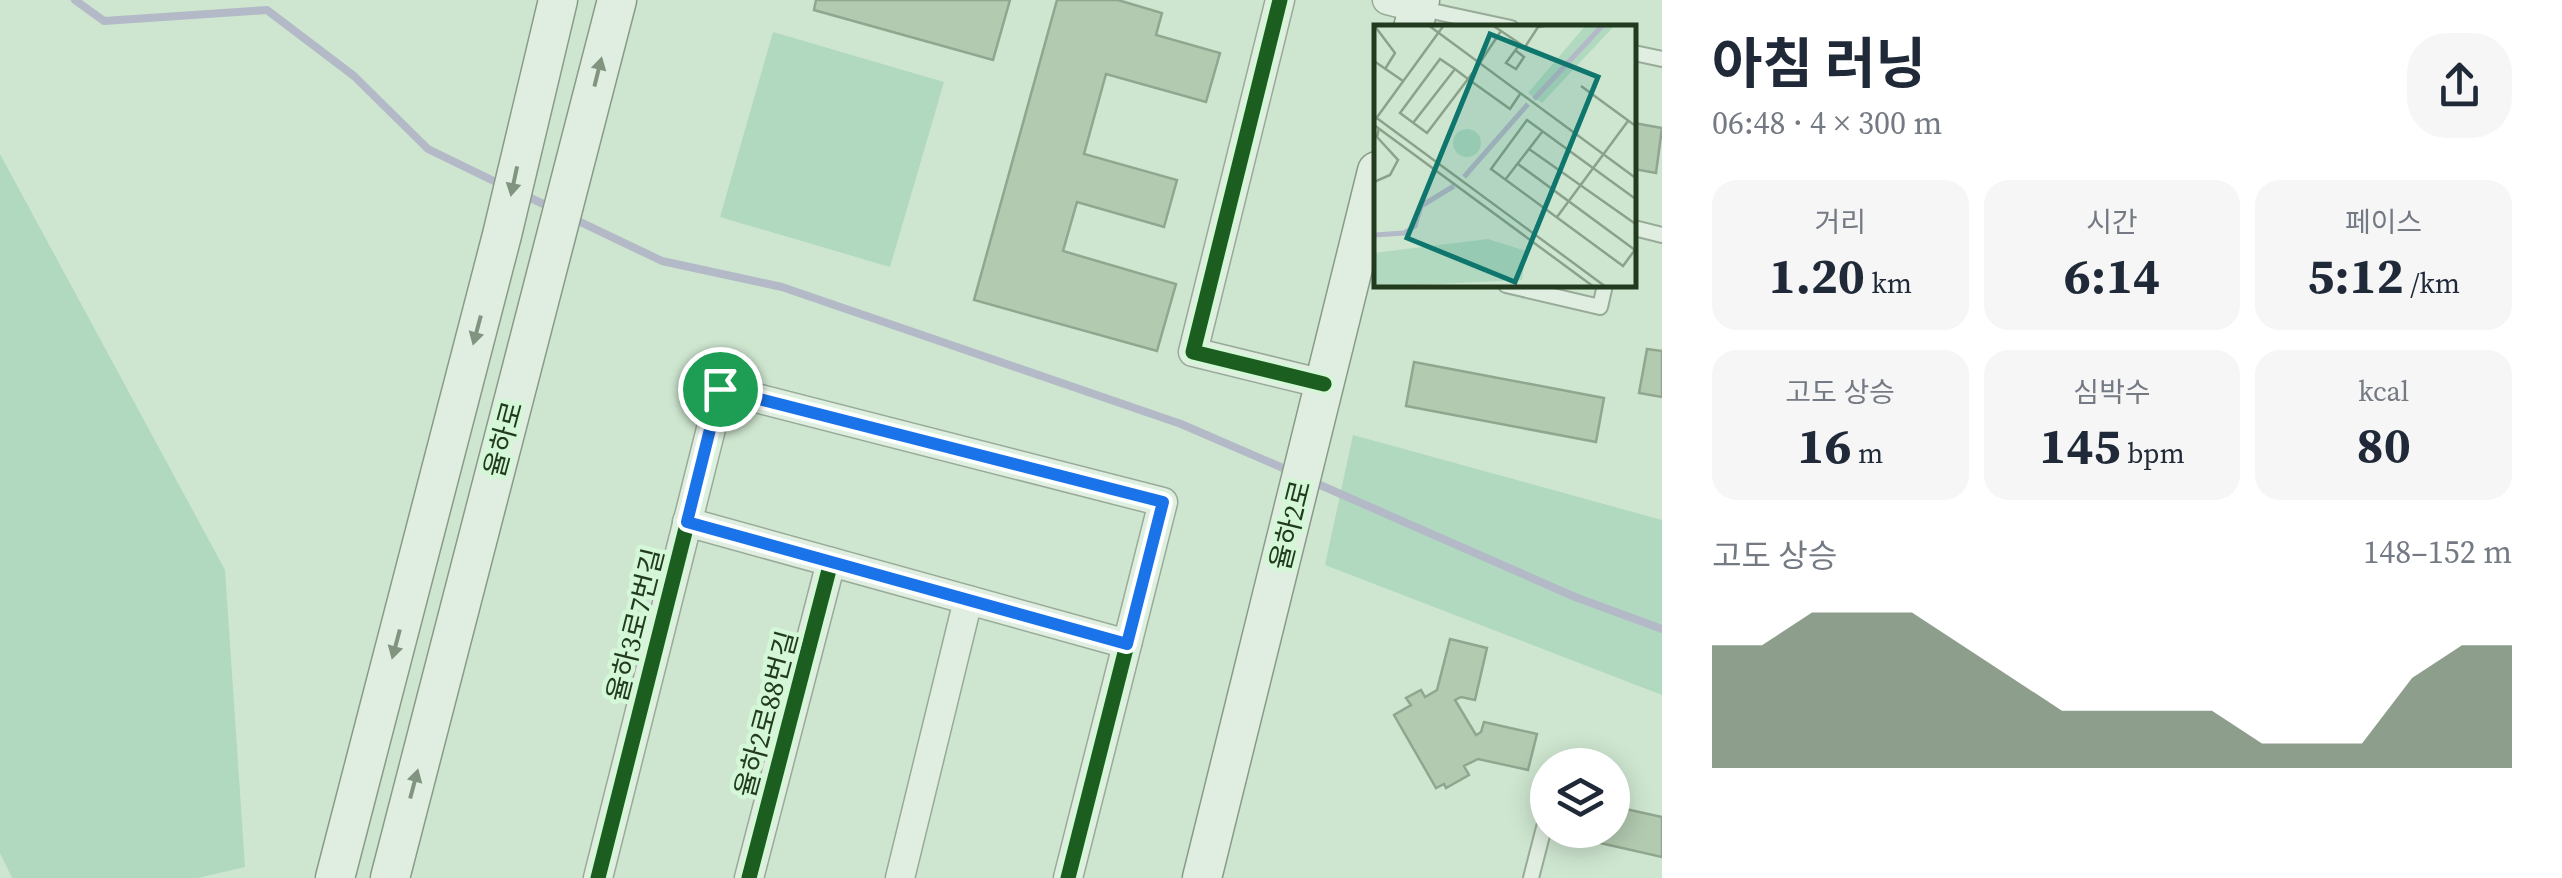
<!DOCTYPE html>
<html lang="ko">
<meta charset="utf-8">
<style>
:root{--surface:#fff;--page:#f6f6f7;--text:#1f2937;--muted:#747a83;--accent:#5e775c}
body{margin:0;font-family:"Source Serif 4","Noto Sans KR",serif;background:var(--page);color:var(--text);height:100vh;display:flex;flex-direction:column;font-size:38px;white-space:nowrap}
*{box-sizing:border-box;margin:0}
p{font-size:32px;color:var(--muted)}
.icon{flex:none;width:55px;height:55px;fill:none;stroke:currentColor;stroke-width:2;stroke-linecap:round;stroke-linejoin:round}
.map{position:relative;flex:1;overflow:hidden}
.side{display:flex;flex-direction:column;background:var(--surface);width:900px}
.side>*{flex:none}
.buttons{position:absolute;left:1530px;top:748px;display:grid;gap:20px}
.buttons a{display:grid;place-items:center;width:100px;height:100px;border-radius:50%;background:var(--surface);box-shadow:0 5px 25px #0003;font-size:50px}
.pin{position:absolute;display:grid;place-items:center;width:85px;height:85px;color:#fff;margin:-42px;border:5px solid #fff;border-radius:50%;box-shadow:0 2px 10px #0007}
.round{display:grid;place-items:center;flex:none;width:105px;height:105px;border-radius:40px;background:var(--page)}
.head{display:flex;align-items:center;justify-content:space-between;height:170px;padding:0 50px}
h1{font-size:55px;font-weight:700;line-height:75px}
.figures{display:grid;grid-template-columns:repeat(3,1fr);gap:15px;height:170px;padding:10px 50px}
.figures div{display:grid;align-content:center;border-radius:25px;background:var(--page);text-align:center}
.figures b{font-size:50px;font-weight:700}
.figures small{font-size:28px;font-weight:400}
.figures p{font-size:28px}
.chart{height:280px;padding:20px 50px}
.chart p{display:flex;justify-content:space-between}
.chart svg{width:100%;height:180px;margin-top:10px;fill:var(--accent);opacity:.7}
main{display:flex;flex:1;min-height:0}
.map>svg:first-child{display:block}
.green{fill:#b0d9c0}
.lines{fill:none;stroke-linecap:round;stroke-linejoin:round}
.stream{stroke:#b4b9c7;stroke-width:8}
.building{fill:#b2cab0;stroke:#90a68e;stroke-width:2.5}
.lane-casing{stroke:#98ab98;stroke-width:18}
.street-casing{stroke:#98ab98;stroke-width:31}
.secondary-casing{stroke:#889b88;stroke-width:41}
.lane{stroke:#e0eee1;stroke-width:14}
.street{stroke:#e0eee1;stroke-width:28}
.secondary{stroke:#e0eee1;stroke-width:38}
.cycleway-casing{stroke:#d4f7d7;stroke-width:21}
.cycleway{stroke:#1b5e20;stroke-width:15}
.oneway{fill:#819480}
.route-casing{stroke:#fff;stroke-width:20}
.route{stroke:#1a73e8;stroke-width:12}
.labels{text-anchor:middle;stroke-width:9;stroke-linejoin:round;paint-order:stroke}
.street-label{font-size:28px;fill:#223b1e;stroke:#d4f7d7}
.inset-river{fill:none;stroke:#b4b9c7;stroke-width:5}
.inset-road{fill:none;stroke:#89a289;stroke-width:2.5}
.view{fill:#0f766e;fill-opacity:0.15;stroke:#0f766e;stroke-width:5}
.inset-edge{fill:none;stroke:#223b1e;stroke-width:5}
</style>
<main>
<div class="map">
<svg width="1662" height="878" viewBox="0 0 1662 878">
<rect width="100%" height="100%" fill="#cee6d0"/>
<!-- green -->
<g class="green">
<polygon points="773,32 944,82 890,267 720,217"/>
<polygon points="0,154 225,570 245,867 198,878 12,878 0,853"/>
<polygon points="1353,435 1662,520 1662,695 1325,565"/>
</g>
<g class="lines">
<!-- stream -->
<g class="stream">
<polyline points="75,0 104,21 267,10 354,76 428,149 502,185"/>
<polyline points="524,195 552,208"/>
<polyline points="574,219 662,261 782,287 1181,424 1290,471"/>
<polyline points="1311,481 1575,597 1662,629"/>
</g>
</g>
<!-- building -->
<g class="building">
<polygon points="816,0 1010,0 993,60 814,10"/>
<polygon points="1057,0 1118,0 1162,13 1156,35 1220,53 1206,102 1106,74 1084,154 1177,180 1164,227 1077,202 1063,251 1176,284 1157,351 974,300"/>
<polygon points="1634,123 1662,128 1656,173 1634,169"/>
<polygon points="1647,349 1662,351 1662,397 1639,393"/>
<polygon points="1414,362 1604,398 1596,442 1406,406"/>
<polygon points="1450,639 1487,648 1475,700 1461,697 1455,700 1476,735 1481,732 1484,722 1537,734 1528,770 1478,759 1464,766 1469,775 1446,788 1444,784 1436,788 1394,715 1411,705 1406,698 1421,690 1425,697 1437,690"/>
<polygon points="1612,806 1662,817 1662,857 1587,840 1589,830 1612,830"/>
</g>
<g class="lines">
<defs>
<g id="lane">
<polyline points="1418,8 1511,28"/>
<polyline points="1634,53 1662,59"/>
<polyline points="1634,228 1662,235"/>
<polyline points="1506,285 1600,307 1605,285"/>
<polyline points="1531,878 1548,812"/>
</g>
<g id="street">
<polyline points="1280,0 1193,352 1324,384"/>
<polyline points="1387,0 1418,8"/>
<polyline points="687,522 1127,644"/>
<polyline points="598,878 721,389 1163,502 1068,878"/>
<polyline points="749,878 831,562"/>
<polyline points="900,878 968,600"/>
</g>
<g id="secondary">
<polyline points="1413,28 1420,0"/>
<polyline points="335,878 502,235 558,0"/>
<polyline points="390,878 617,0"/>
<polyline points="1202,878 1377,171"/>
</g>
</defs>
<!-- lane casing -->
<use href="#lane" class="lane-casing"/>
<!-- street casing -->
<use href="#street" class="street-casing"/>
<!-- secondary casing -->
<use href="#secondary" class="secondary-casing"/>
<!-- lane -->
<use href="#lane" class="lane"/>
<!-- street -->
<use href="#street" class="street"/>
<!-- secondary -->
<use href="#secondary" class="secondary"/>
<defs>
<g id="cycleway">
<polyline points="1280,0 1193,352 1324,384"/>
<polyline points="598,878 721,389 1163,502 1068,878"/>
<polyline points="749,878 831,562"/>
</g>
</defs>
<!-- cycleway casing -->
<use href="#cycleway" class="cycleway-casing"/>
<!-- cycleway -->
<use href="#cycleway" class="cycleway"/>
</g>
<!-- one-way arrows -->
<defs><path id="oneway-solid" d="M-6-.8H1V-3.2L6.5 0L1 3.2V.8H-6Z" transform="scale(2.5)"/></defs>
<g class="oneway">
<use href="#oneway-solid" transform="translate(598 72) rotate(-76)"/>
<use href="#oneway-solid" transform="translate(514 181) rotate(102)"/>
<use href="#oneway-solid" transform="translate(477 330) rotate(105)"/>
<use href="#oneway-solid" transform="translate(396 644) rotate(105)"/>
<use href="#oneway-solid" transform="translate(414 784) rotate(-75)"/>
</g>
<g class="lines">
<defs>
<polygon id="route" points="720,389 1163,502 1127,644 687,522"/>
</defs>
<!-- route casing -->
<use href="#route" class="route-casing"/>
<!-- route -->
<use href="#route" class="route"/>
</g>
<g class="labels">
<!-- street labels -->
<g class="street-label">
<text transform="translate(503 439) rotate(-75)" y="10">율하로</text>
<text transform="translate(1290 525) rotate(-76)" y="10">율하2로</text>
<text transform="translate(635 625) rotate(-76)" y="10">율하3로7번길</text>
<text transform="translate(766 714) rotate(-75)" y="10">율하2로88번길</text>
</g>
</g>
<!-- overview -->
<g transform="translate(1374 25)">
<rect width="262" height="262" fill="#cee6d0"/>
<path d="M212,0H241L168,78L154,68ZM79 118a14 14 0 1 1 28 0a14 14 0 1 1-28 0ZM114,214L152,226L148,255L0,262V228Z" fill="#b0d9c0"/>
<path class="inset-river" d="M160,74L229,0M90,152L154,79M0,210L30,208L41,201L47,181L80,161"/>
<path class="inset-road" d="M0,0L21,28L11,44M54,0L263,154M118,0L151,22L164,2L176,0M127,6L105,39L94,54L53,108L26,88L66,34L81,44L94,54L136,84L146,69M141,25L150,32L142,44L132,38L146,19M0,36L29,56M207,61L263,102M0,91L232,262M1,95L70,0M39,98L81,44M0,100L220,262M155,124L263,200M144,139L261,225M131,155L168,107M0,157L16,150L24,135L3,112L5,103M263,175L153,95L117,144L249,241L263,222M183,192L254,96"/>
<path class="view" d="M116,9L224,52L141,257L33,213Z"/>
<rect width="262" height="262" class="inset-edge"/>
</g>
</svg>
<div class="buttons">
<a><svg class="icon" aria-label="layers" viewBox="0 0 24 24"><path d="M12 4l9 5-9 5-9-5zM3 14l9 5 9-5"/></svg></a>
</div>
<div class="pin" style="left:720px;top:389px;background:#1e9e55"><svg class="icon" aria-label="arrive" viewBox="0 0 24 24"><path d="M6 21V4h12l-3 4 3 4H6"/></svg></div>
</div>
<section class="side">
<div class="head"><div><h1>아침 러닝</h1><p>06:48 · 4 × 300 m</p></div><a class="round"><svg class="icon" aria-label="share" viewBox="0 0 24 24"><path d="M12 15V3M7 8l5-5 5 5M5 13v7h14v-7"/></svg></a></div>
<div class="figures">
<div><p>거리</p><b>1.20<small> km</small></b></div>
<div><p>시간</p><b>6:14</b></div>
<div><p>페이스</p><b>5:12<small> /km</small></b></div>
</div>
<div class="figures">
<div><p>고도 상승</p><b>16<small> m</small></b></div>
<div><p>심박수</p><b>145<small> bpm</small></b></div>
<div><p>kcal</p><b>80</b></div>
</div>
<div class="chart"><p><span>고도 상승</span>148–152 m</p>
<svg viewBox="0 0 160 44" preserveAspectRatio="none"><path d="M0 44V14L10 14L20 6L30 6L40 6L50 14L60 22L70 30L80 30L90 30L100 30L110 38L120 38L130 38L140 22L150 14L160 14V44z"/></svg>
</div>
</section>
</main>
